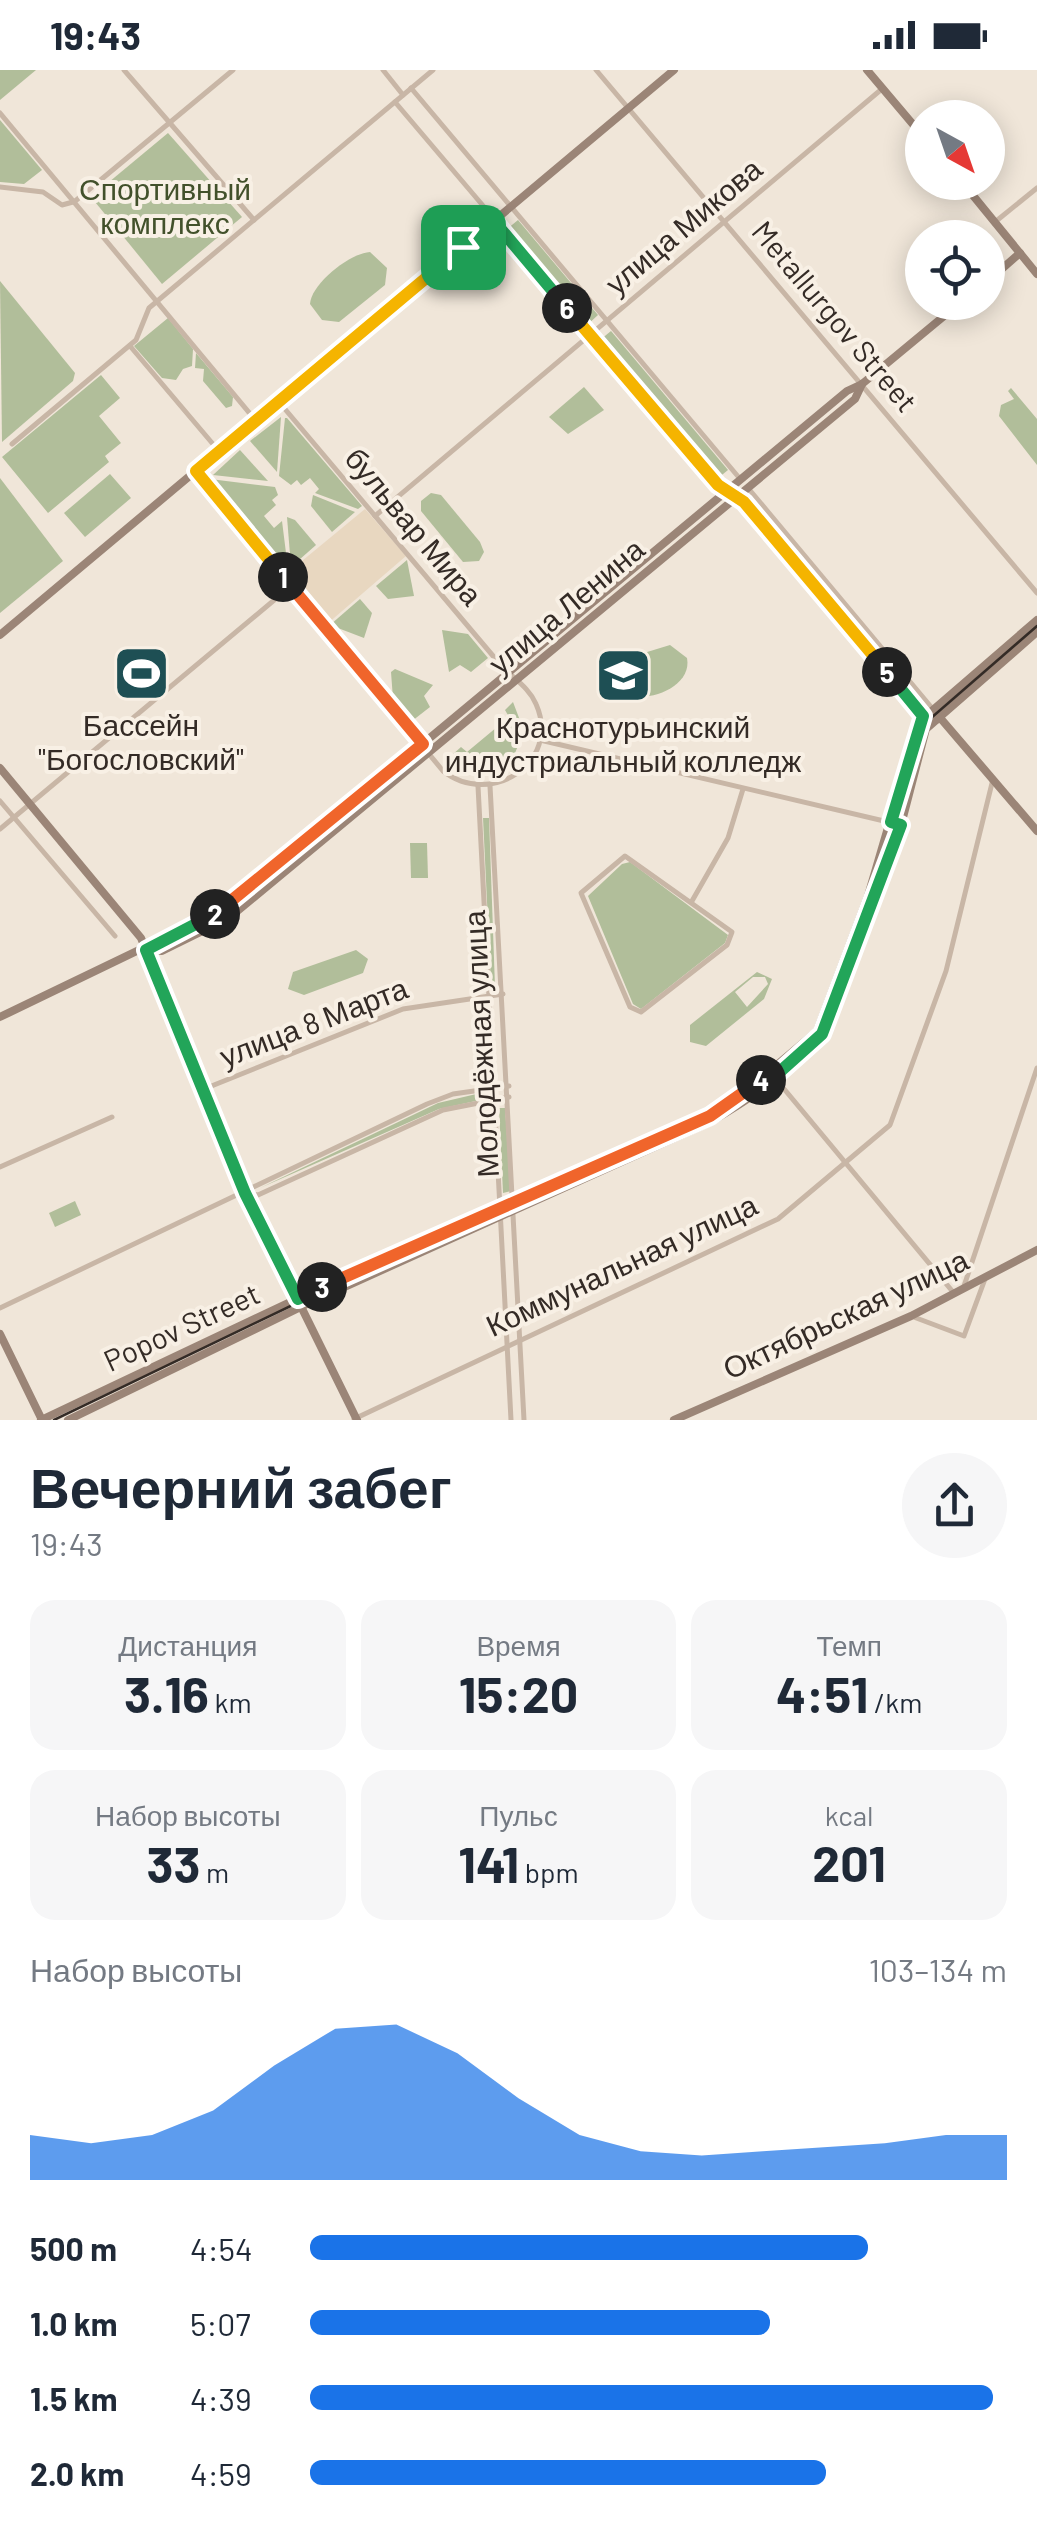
<!DOCTYPE html>
<html lang="ru">
<meta charset="utf-8">
<style>
:root{--surface:#fff;--page:#f6f6f7;--text:#1f2937;--muted:#747a83;--accent:#1a73e8}
body{margin:0;font-family:Barlow,sans-serif;background:var(--page);color:var(--text);height:100vh;display:flex;flex-direction:column;font-size:38px;white-space:nowrap}
*{box-sizing:border-box;margin:0}
p{font-size:32px;color:var(--muted)}
.icon{flex:none;width:55px;height:55px;fill:none;stroke:currentColor;stroke-width:2;stroke-linecap:round;stroke-linejoin:round}
.map{position:relative;height:1350px;overflow:hidden}
.side{display:flex;flex-direction:column;background:var(--surface);flex:1}
.side>*{flex:none}
.needle{width:65px;rotate:140deg}
.fabs{position:absolute;left:905px;top:30px;display:grid;gap:20px}
.fabs a{display:grid;place-items:center;width:100px;height:100px;border-radius:50%;background:var(--surface);box-shadow:0 5px 25px #0003;font-size:50px}
.pin{position:absolute;display:grid;place-items:center;width:85px;height:85px;color:#fff;margin:-42px;border-radius:20px;box-shadow:0 5px 15px #0006}
.km{position:absolute;width:50px;height:50px;margin:-25px;border-radius:50%;background:#222;color:#fff;font-size:28px;line-height:50px;text-align:center}
.round{display:grid;place-items:center;flex:none;width:105px;height:105px;border-radius:52px;background:var(--page)}
.summary{display:flex;align-items:center;justify-content:space-between;height:170px;padding:0 30px}
h1{font-size:55px;font-weight:700;line-height:75px}
.stats{display:grid;grid-template-columns:repeat(3,1fr);gap:15px;height:170px;padding:10px 30px}
.stats div{display:grid;align-content:center;border-radius:25px;background:var(--page);text-align:center}
.stats b{font-size:50px;font-weight:700}
.stats small{font-size:28px;font-weight:400}
.stats p{font-size:28px}
.chart{height:280px;padding:20px 30px}
.chart p{display:flex;justify-content:space-between}
.chart svg{width:100%;height:180px;margin-top:10px;fill:var(--accent);opacity:.7}
ul{padding:0 30px;list-style:none;font-size:32px}
li{display:grid;grid-template-columns:160px 120px 1fr;align-items:center;height:75px}
li i{height:25px;border-radius:12px;background:var(--accent)}
.status{display:flex;justify-content:space-between;align-items:center;height:70px;padding:0 50px;background:var(--surface);direction:ltr}
.status svg{height:28px;fill:currentColor}
.map>svg:first-child{display:block}
.green{fill:#b1be9a;fill-rule:evenodd}
.plaza{fill:#e8d7c0}
.lines{fill:none;stroke-linecap:round;stroke-linejoin:round}
.street{stroke:#c8b6a6;stroke-width:5}
.secondary{stroke:#9b8577;stroke-width:8}
.tram{stroke:#342b26;stroke-width:2.5}
.split-1-casing{stroke:#fff;stroke-width:20}
.split-2-casing{stroke:#fff;stroke-width:20}
.split-3-casing{stroke:#fff;stroke-width:20}
.split-4-casing{stroke:#fff;stroke-width:20}
.split-5-casing{stroke:#fff;stroke-width:20}
.split-6-casing{stroke:#fff;stroke-width:20}
.split-7-casing{stroke:#fff;stroke-width:20}
.split-1{stroke:#f5b400;stroke-width:12}
.split-2{stroke:#f0652b;stroke-width:12}
.split-3{stroke:#22a559;stroke-width:12}
.split-4{stroke:#f0652b;stroke-width:12}
.split-5{stroke:#22a559;stroke-width:12}
.split-6{stroke:#f5b400;stroke-width:12}
.split-7{stroke:#22a559;stroke-width:12}
.labels{text-anchor:middle;stroke-width:8;stroke-linejoin:round;paint-order:stroke}
.park-label{font-size:30px;fill:#42512b;stroke:#f8f0e5}
.street-label{font-size:30px;fill:#342b26;stroke:#f8f0e5}
.poi-label{font-size:30px;fill:#342b26;stroke:#f8f0e5}
</style>
<div class="status"><b>19:43</b><svg viewBox="0 0 49 12"><path d="M0 12V9h3v3zM5 12V6h3v6zM10 12V3h3v9zM15 12V0h3v12zM26 1h20v11H26zM47 4h2v5h-2z"/></svg></div>
<div class="map">
<svg width="1037" height="1350" viewBox="0 0 1037 1350">
<rect width="100%" height="100%" fill="#f0e6d9"/>
<!-- green -->
<g class="green">
<polygon points="0,0 36,0 0,30"/>
<polygon points="0,50 42,100 24,114 0,112"/>
<polygon points="168,63 242,147 162,214 91,127"/>
<polygon points="518,150 598,245 585,257 541,203 543,199 506,160"/>
<path d="M370,182L387,198L385,215L339,252L322,250L310,234C311,214 350,183 370,182Z"/>
<polygon points="0,211 75,303 73,311 2,372"/>
<polygon points="168,248 193,279 192,296 183,299 176,310 162,308 134,276"/>
<polygon points="611,261 728,400 717,409 600,270"/>
<polygon points="196,283 233,327 232,336 226,338 203,311 204,299 195,298"/>
<polygon points="101,305 120,328 99,346 121,373 105,386 109,392 48,443 2,387"/>
<polygon points="584,317 604,340 568,364 549,347"/>
<polygon points="1011,318 1037,349 1037,395 999,346 1001,335 1014,329 1008,321"/>
<polygon points="281,347 277,402 250,371"/>
<polygon points="285,348 287,348 362,436 358,439 315,423 319,419 310,408 301,415 297,410 291,415 279,406"/>
<polygon points="240,380 268,411 213,405"/>
<polygon points="110,404 131,428 85,467 64,443"/>
<polygon points="0,408 63,491 0,543"/>
<polygon points="210,409 275,417 278,425 272,430 276,435 264,446 274,458 282,451 288,499"/>
<polygon points="431,423 441,425 480,472 484,482 479,491 463,492 421,441 421,431"/>
<polygon points="313,425 355,442 332,462 311,436"/>
<polygon points="287,447 295,450 316,475 291,497"/>
<polygon points="407,490 414,526 388,529 376,516"/>
<polygon points="360,529 372,543 364,568 330,555"/>
<polygon points="442,560 468,564 488,588 471,602 460,595 449,602"/>
<path d="M670,575L687,588C693,618 643,636 621,622L614,606L621,590Z"/>
<polygon points="395,599 433,615 424,626 430,637 412,651 393,629 391,602"/>
<path d="M513,632L524,661L513,688C493,705 470,704 452,685L461,677L467,682L509,647L505,640Z"/>
<polygon points="483,748 489,748 495,917 491,915"/>
<polygon points="410,773 427,773 428,808 411,808"/>
<polygon points="630,792 728,865 725,873 641,939 633,934 588,826 622,794"/>
<polygon points="356,880 368,889 363,903 304,925 288,919 293,902"/>
<path d="M757,902L772,909L764,929L706,976L690,972V955ZM753,907H765L768,914L747,937L735,922Z"/>
<polygon points="485,1022 485,1029 439,1039 260,1118 438,1033"/>
<polygon points="499,1038 505,1038 511,1121 503,1123"/>
<polygon points="75,1131 81,1145 55,1157 49,1143"/>
</g>
<!-- plaza -->
<polygon class="plaza" points="365,439 406,486 327,554 285,505"/>
<g class="lines">
<!-- street -->
<g class="street">
<polyline points="124,0 254,150"/>
<polyline points="383,0 403,25"/>
<polyline points="596,0 1037,523"/>
<polyline points="411,18 741,410"/>
<polyline points="395,32 726,422"/>
<polyline points="0,43 256,351"/>
<polyline points="0,117 43,122 62,135 73,132"/>
<polyline points="74,132 233,0"/>
<polyline points="995,152 1037,118"/>
<polyline points="130,276 218,380"/>
<polyline points="12,374 136,270 149,238 433,0"/>
<path d="M196,401L443,701C490,738 562,693 536,634C529,617 511,607 499,593L279,332"/>
<polyline points="748,418 932,638"/>
<polyline points="736,427 923,646 938,651"/>
<polyline points="375,446 883,18"/>
<polyline points="540,670 901,755"/>
<polyline points="478,716 511,1350"/>
<polyline points="490,716 524,1350"/>
<polyline points="0,731 115,866"/>
<polyline points="0,759 291,516"/>
<polygon points="625,786 732,862 727,875 641,942 630,937 581,823"/>
<polyline points="692,831 728,768 743,719"/>
<polyline points="770,1002 953,1222"/>
<polyline points="204,1019 403,939 503,924"/>
<polyline points="0,1097 112,1047"/>
<polyline points="245,1123 258,1125 443,1040 509,1027"/>
<polyline points="964,1216 1037,998"/>
<polyline points="0,1238 427,1034 453,1024 509,1016"/>
<polyline points="911,1246 964,1266 985,1209"/>
<polyline points="354,1349 778,1149 890,1055 946,901 993,709"/>
</g>
<!-- secondary -->
<g class="secondary">
<polyline points="867,0 922,65"/>
<polyline points="962,112 1037,204"/>
<polyline points="988,211 1020,183"/>
<polyline points="0,565 674,0"/>
<polyline points="936,643 1037,761"/>
<polyline points="0,698 141,868 245,1123 357,1350"/>
<polyline points="146,880 162,881 229,848 855,329 862,314"/>
<polyline points="0,947 224,839 847,321 862,314 961,232"/>
<polyline points="0,1264 42,1350"/>
<polyline points="41,1350 305,1225 709,1046 745,1022 817,961 868,826 919,652 1037,550"/>
<path d="M68,1350L309,1233L712,1051C745,1032 808,991 826,958L901,755L926,659L1037,562"/>
<polyline points="674,1350 911,1246 1037,1180"/>
</g>
<!-- tram -->
<path class="tram" d="M54,1350L299,1232L700,1054C737,1036 802,993 823,957L889,774L923,655L1037,556"/>
</g>
<g class="lines">
<defs>
<polyline id="split-1" points="283,507 196,401 463,177"/>
<polyline id="split-2" points="215,844 423,674 283,507"/>
<polyline id="split-3" points="215,844 146,880 245,1123 298,1229 322,1217"/>
<polyline id="split-4" points="322,1217 710,1046 761,1010"/>
<polyline id="split-5" points="761,1010 770,1002 774,1007 822,964 901,755 891,752 923,646 887,602"/>
<polyline id="split-6" points="567,238 718,415 744,432 887,602"/>
<polyline id="split-7" points="463,177 494,151 567,238"/>
</defs>
<!-- split-1 casing -->
<use href="#split-1" class="split-1-casing"/>
<!-- split-2 casing -->
<use href="#split-2" class="split-2-casing"/>
<!-- split-3 casing -->
<use href="#split-3" class="split-3-casing"/>
<!-- split-4 casing -->
<use href="#split-4" class="split-4-casing"/>
<!-- split-5 casing -->
<use href="#split-5" class="split-5-casing"/>
<!-- split-6 casing -->
<use href="#split-6" class="split-6-casing"/>
<!-- split-7 casing -->
<use href="#split-7" class="split-7-casing"/>
<!-- split-1 -->
<use href="#split-1" class="split-1"/>
<!-- split-2 -->
<use href="#split-2" class="split-2"/>
<!-- split-3 -->
<use href="#split-3" class="split-3"/>
<!-- split-4 -->
<use href="#split-4" class="split-4"/>
<!-- split-5 -->
<use href="#split-5" class="split-5"/>
<!-- split-6 -->
<use href="#split-6" class="split-6"/>
<!-- split-7 -->
<use href="#split-7" class="split-7"/>
</g>
<!-- icons -->
<defs>
<symbol id="stadium-square" viewBox="-11 -11 22 22"><rect x="-9" y="-9" width="18" height="18" rx="4" fill="#1e4f54" stroke="#f8f0e5"/><path d="M0-5a6.5 5 0 1 0 0 10a6.5 5 0 1 0 0-10ZM-3.5-1.8h7v3.6h-7Z" fill="#fff"/></symbol>
<symbol id="university-square" viewBox="-11 -11 22 22"><rect x="-9" y="-9" width="18" height="18" rx="4" fill="#1e4f54" stroke="#f8f0e5"/><path d="M0-5L7-2L0 1L-7-2ZM-4 1L0 2.5L4 1V4Q0 6-4 4Z" fill="#fff"/></symbol>
</defs>
<g fill-rule="evenodd">
<use href="#stadium-square" x="110" y="572" width="63" height="63"/>
<use href="#university-square" x="592" y="574" width="63" height="63"/>
</g>
<g class="labels">
<!-- park labels -->
<g class="park-label">
<text x="165" y="130">Спортивный<tspan x="165" dy="34">комплекс</tspan></text>
</g>
<!-- street labels -->
<g class="street-label">
<text transform="translate(684 157) rotate(-40)" y="10">улица Микова</text>
<text transform="translate(834 247) rotate(50)" y="10">Metallurgov Street</text>
<text transform="translate(413 457) rotate(50)" y="10">бульвар Мира</text>
<text transform="translate(567 537) rotate(-40)" y="10">улица Ленина</text>
<text transform="translate(314 953) rotate(-21)" y="10">улица 8 Марта</text>
<text transform="translate(482 974) rotate(-93)" y="10">Молодёжная улица</text>
<text transform="translate(622 1196) rotate(-25)" y="10">Коммунальная улица</text>
<text transform="translate(846 1245) rotate(-25)" y="10">Октябрьская улица</text>
<text transform="translate(182 1258) rotate(-25)" y="10">Popov Street</text>
</g>
<!-- poi labels -->
<g class="poi-label">
<text x="141" y="666">Бассейн<tspan x="141" dy="34">"Богословский"</tspan></text>
<text x="623" y="668">Краснотурьинский<tspan x="623" dy="34">индустриальный колледж</tspan></text>
</g>
</g>
</svg>
<div class="fabs">
<a><svg class="needle" viewBox="-14 -14 28 28"><path d="M0-13l5 13h-10z" fill="#e53935"/><path d="M0 13l5-13h-10z" fill="#747a83"/></svg></a>
<a><svg class="icon" aria-label="locate" viewBox="0 0 24 24"><circle cx="12" cy="12" r="6"/><path d="M12 2v4M12 18v4M2 12h4M18 12h4"/></svg></a>
</div>
<div class="pin" style="left:463px;top:177px;background:#1e9e55"><svg class="icon" aria-label="arrive" viewBox="0 0 24 24"><path d="M6 21V4h12l-3 4 3 4H6"/></svg></div>
<b class="km" style="left:283px;top:507px">1</b>
<b class="km" style="left:215px;top:844px">2</b>
<b class="km" style="left:322px;top:1217px">3</b>
<b class="km" style="left:761px;top:1010px">4</b>
<b class="km" style="left:887px;top:602px">5</b>
<b class="km" style="left:567px;top:238px">6</b>
</div>
<section class="side">
<div class="summary"><div><h1>Вечерний забег</h1><p>19:43</p></div><a class="round"><svg class="icon" aria-label="share" viewBox="0 0 24 24"><path d="M12 15V3M7 8l5-5 5 5M5 13v7h14v-7"/></svg></a></div>
<div class="stats">
<div><p>Дистанция</p><b>3.16<small> km</small></b></div>
<div><p>Время</p><b>15:20</b></div>
<div><p>Темп</p><b>4:51<small> /km</small></b></div>
</div>
<div class="stats">
<div><p>Набор высоты</p><b>33<small> m</small></b></div>
<div><p>Пульс</p><b>141<small> bpm</small></b></div>
<div><p>kcal</p><b>201</b></div>
</div>
<div class="chart"><p><span>Набор высоты</span>103–134 m</p>
<svg viewBox="0 0 160 44" preserveAspectRatio="none"><path d="M0 44V33L10 35L20 33L30 27L40 16L50 7L60 6L70 13L80 24L90 33L100 37L110 38L120 37L130 36L140 35L150 33L160 33V44z"/></svg>
</div>
<ul>
<li><b>500 m</b>4:54<i style="width:80%"></i></li>
<li><b>1.0 km</b>5:07<i style="width:66%"></i></li>
<li><b>1.5 km</b>4:39<i style="width:98%"></i></li>
<li><b>2.0 km</b>4:59<i style="width:74%"></i></li>
</ul>
</section>
